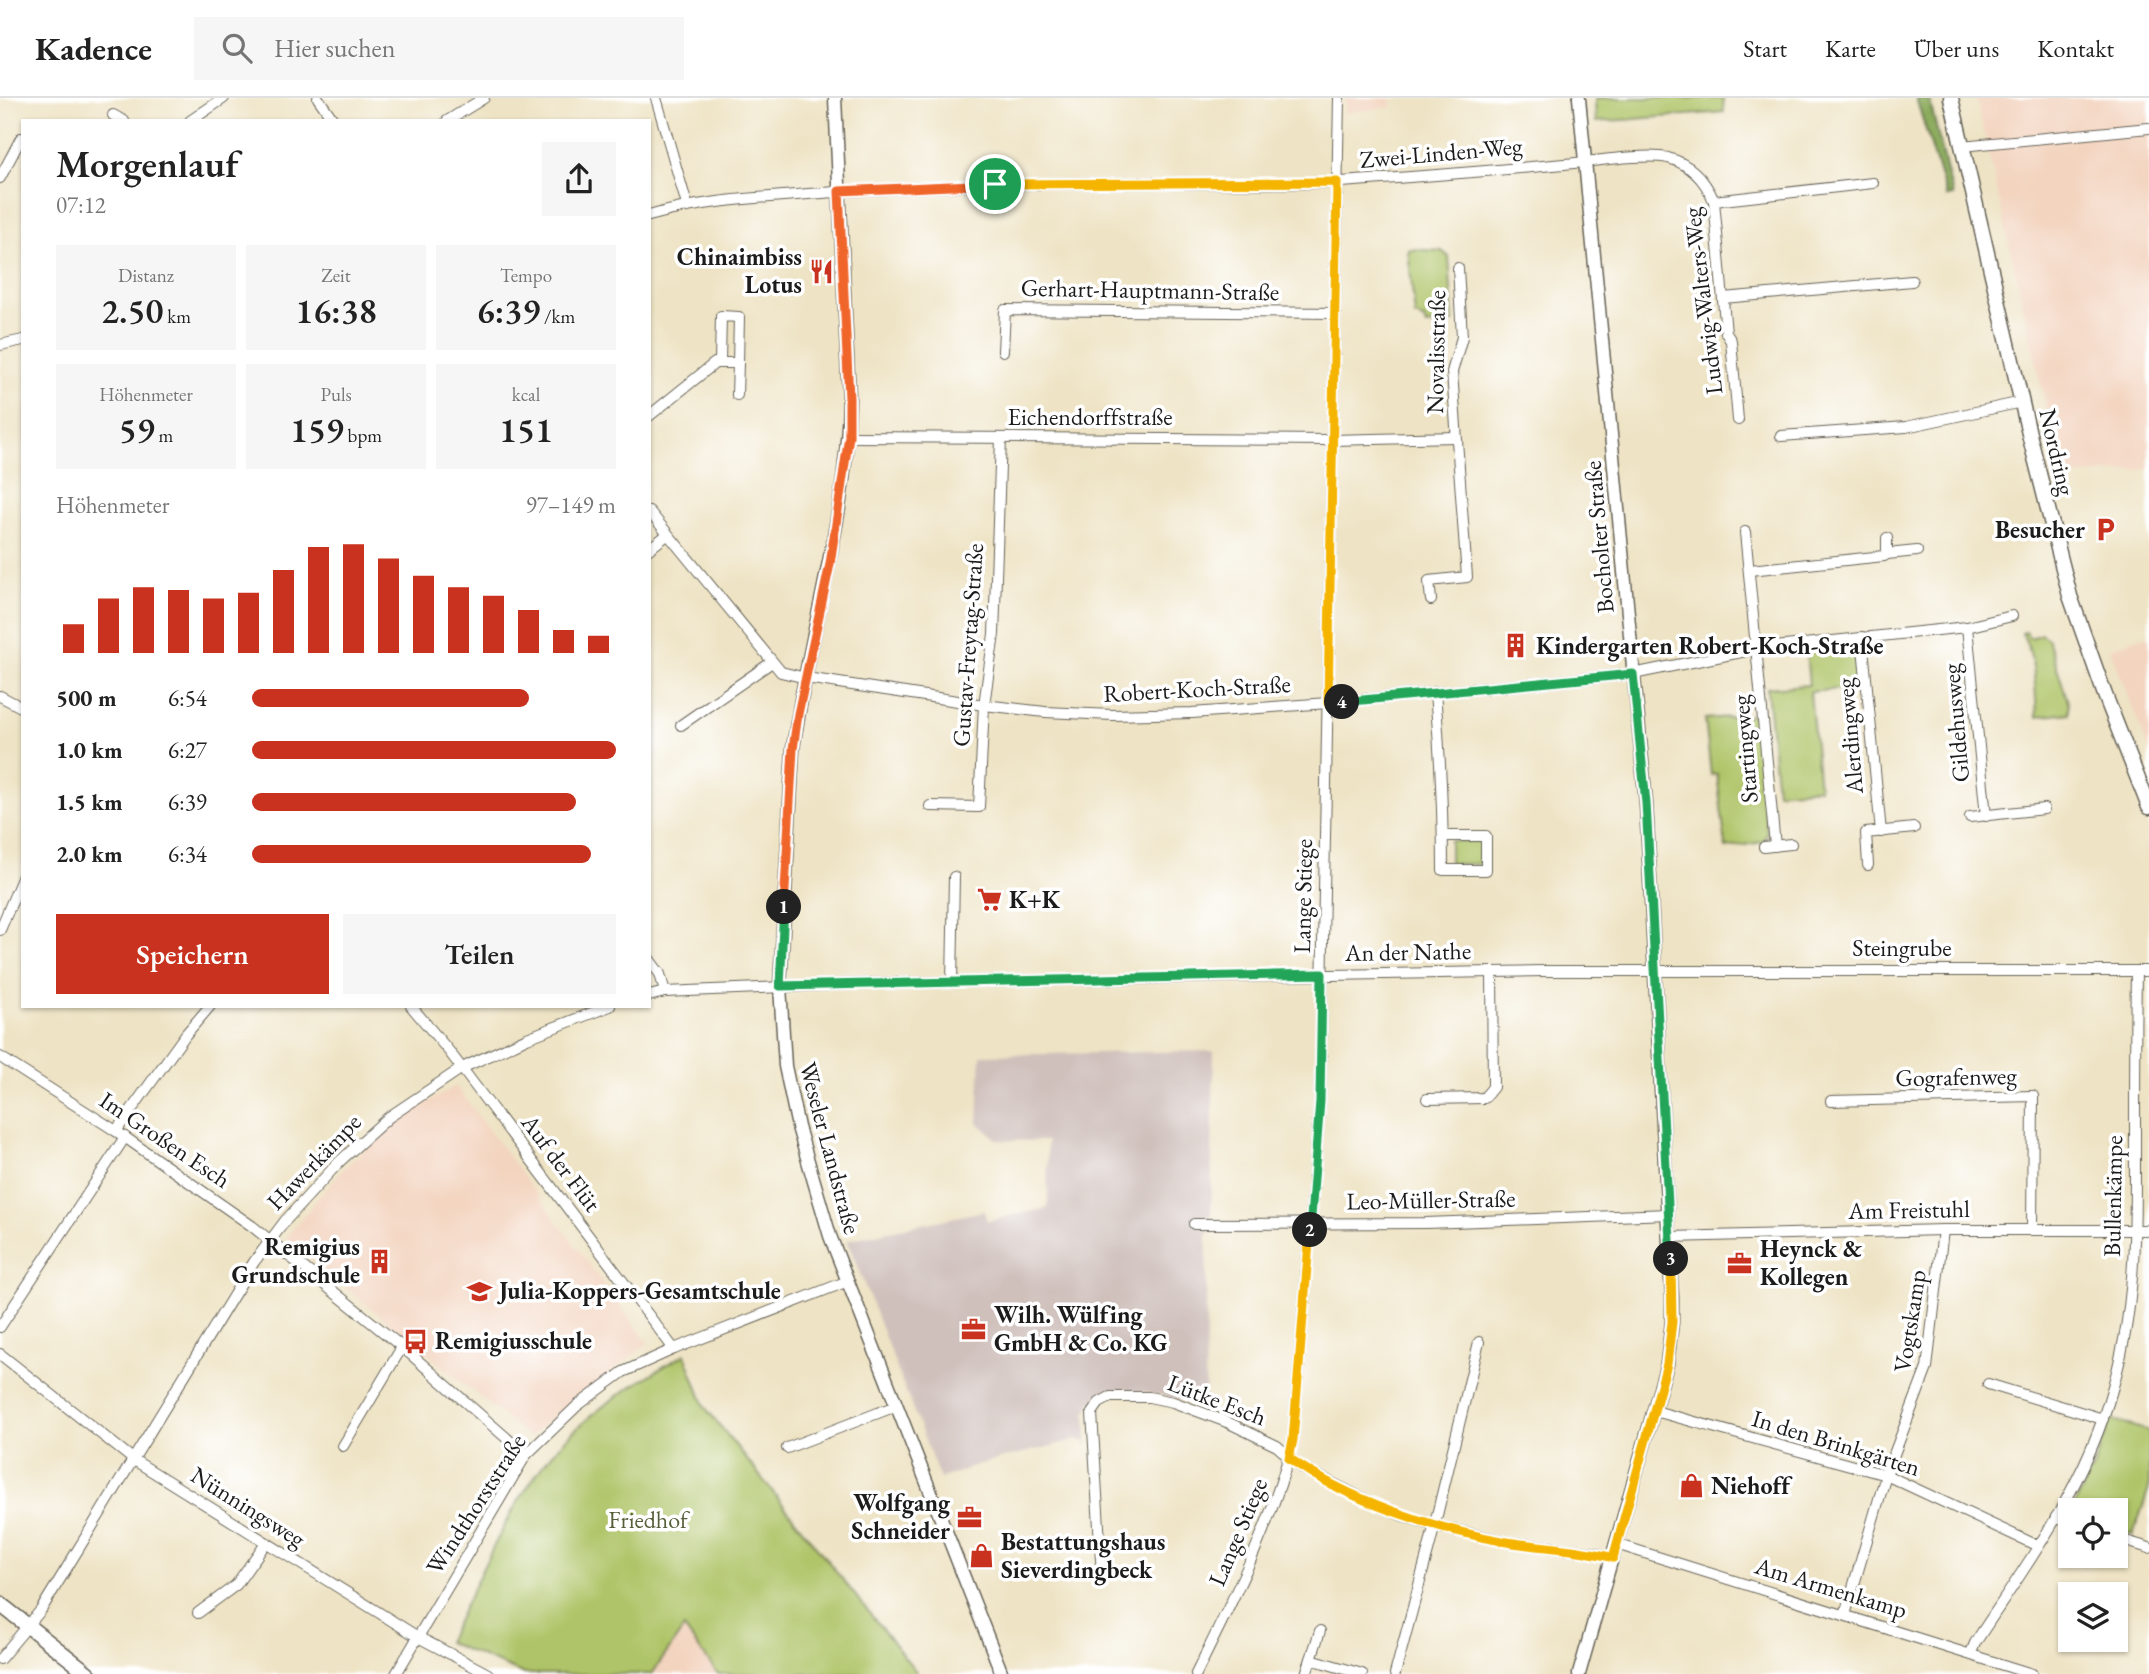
<!DOCTYPE html>
<html lang="de">
<meta charset="utf-8">
<style>
:root{--surface:#fff;--page:#f6f6f6;--text:#222;--muted:#767676;--line:#e0e0e0;--accent:#c8321e}
body{margin:0;font-family:"EB Garamond",serif;background:var(--page);color:var(--text);height:100vh;display:flex;flex-direction:column;font-size:26px;white-space:nowrap}
*{box-sizing:border-box;margin:0}
p{font-size:23px;color:var(--muted)}
.icon{flex:none;width:38px;height:38px;fill:none;stroke:currentColor;stroke-width:2;stroke-linecap:round;stroke-linejoin:round}
.map{position:relative;flex:1;overflow:hidden}
.details{position:absolute;left:21px;top:21px;width:630px;height:889px;display:flex;flex-direction:column;background:var(--surface);border-radius:0px;box-shadow:0 2px 5px #0004}
.details>*{flex:none}
.fabs{position:absolute;left:2058px;top:1400px;display:grid;gap:14px}
.fabs a{display:grid;place-items:center;width:70px;height:70px;border-radius:0px;background:var(--surface);box-shadow:0 2px 5px #0004;font-size:35px}
.pin{position:absolute;display:grid;place-items:center;width:60px;height:60px;color:#fff;margin:-30px;border:4px solid #fff;border-radius:50%;box-shadow:0 2px 7px #0007}
.km{position:absolute;width:35px;height:35px;margin:-18px;border-radius:50%;background:#222;color:#fff;font-size:19px;line-height:35px;text-align:center}
.round{display:grid;place-items:center;flex:none;width:74px;height:74px;border-radius:0px;background:var(--page)}
.head{display:flex;align-items:center;justify-content:space-between;height:119px;padding:0 35px}
h1{font-size:38px;font-weight:600;line-height:52px}
.metrics{display:grid;grid-template-columns:repeat(3,1fr);gap:10px;height:119px;padding:7px 35px}
.metrics div{display:grid;align-content:center;border-radius:0px;background:var(--page);text-align:center}
.metrics b{font-size:35px;font-weight:600}
.metrics small{font-size:19px;font-weight:400}
.metrics p{font-size:19px}
.chart{height:196px;padding:14px 35px}
.chart p{display:flex;justify-content:space-between}
.chart svg{width:100%;height:126px;margin-top:7px;stroke:var(--accent);stroke-width:6}
.cta{display:flex;gap:14px;margin-top:auto;padding:14px 35px}
.cta a{flex:1;height:80px;border-radius:0px;background:var(--accent);color:#fff;font-size:28px;font-weight:600;line-height:80px;text-align:center}
.cta a+a{background:var(--page);color:var(--text)}
ul{padding:0 35px;list-style:none;font-size:23px}
li{display:grid;grid-template-columns:112px 84px 1fr;align-items:center;height:52px}
li i{height:18px;border-radius:9px;background:var(--accent)}
header{display:flex;align-items:center;gap:42px;box-sizing:border-box;height:98px;padding:0 35px;background:var(--surface);border-bottom:2px solid var(--line)}
header strong{font-size:33px}
nav{display:flex;gap:38px;margin-inline-start:auto;font-size:24px}
.search{width:490px;height:63px;background:var(--page);display:flex;align-items:center;gap:18px;box-sizing:border-box;padding:0 24px;border-radius:0px;color:var(--muted);font-size:26px}
.map>svg:first-child{display:block}
.built{fill:#f3d4bf}
.industrial{fill:#cfc0bb}
.green{fill:#afc468;stroke:#667042;stroke-width:2}
.forest{fill:#8baa5c;stroke:#54633c;stroke-width:2}
.lines{fill:none;stroke-linecap:round;stroke-linejoin:round}
.minor-casing{stroke:#666257;stroke-width:12}
.tertiary-casing{stroke:#666257;stroke-width:15}
.secondary-casing{stroke:#666257;stroke-width:17}
.minor{stroke:#fff;stroke-width:10}
.tertiary{stroke:#fff;stroke-width:12}
.secondary{stroke:#fff;stroke-width:14}
.split-1-casing{stroke:#fff;stroke-width:14}
.split-2-casing{stroke:#fff;stroke-width:14}
.split-3-casing{stroke:#fff;stroke-width:14}
.split-4-casing{stroke:#fff;stroke-width:14}
.split-5-casing{stroke:#fff;stroke-width:14}
.split-1{stroke:#f0652b;stroke-width:9}
.split-2{stroke:#22a559;stroke-width:9}
.split-3{stroke:#f5b400;stroke-width:9}
.split-4{stroke:#22a559;stroke-width:9}
.split-5{stroke:#f5b400;stroke-width:9}
.labels{text-anchor:middle;stroke-width:7;stroke-linejoin:round;paint-order:stroke}
.street-label{font-size:24px;fill:#1c1c1c;stroke:#fff}
.poi-label{font-size:24px;font-weight:bold;fill:#1c1c1c;stroke:#fff;text-anchor:start}
.park-label{font-size:24px;fill:#575f3a;stroke:#fff}
</style>
<header>
<strong>Kadence</strong>
<div class="search"><svg class="icon" aria-label="search" viewBox="0 0 24 24"><circle cx="10" cy="10" r="6"/><path d="M15 15l6 6"/></svg>Hier suchen</div>
<nav><a>Start</a><a>Karte</a><a>Über uns</a><a>Kontakt</a></nav>
</header>
<div class="map">
<svg width="2149" height="1576" viewBox="0 0 2149 1576">
<rect width="100%" height="100%" fill="#fff"/>
<filter id="ink" filterUnits="userSpaceOnUse"><feTurbulence type="fractalNoise" baseFrequency=".0143" numOctaves="2"/><feDisplacementMap in="SourceGraphic" scale="14" xChannelSelector="R" yChannelSelector="G"/><feConvolveMatrix kernelMatrix="1 2 1 2 8 2 1 2 1" color-interpolation-filters="sRGB"/></filter>
<filter id="wash" filterUnits="userSpaceOnUse"><feTurbulence type="fractalNoise" baseFrequency=".00686" numOctaves="4" result="noise"/><feDisplacementMap in="SourceGraphic" scale="28" xChannelSelector="R" yChannelSelector="G"/><feGaussianBlur stdDeviation="1.57" result="paint"/><feColorMatrix in="noise" values="0 0 0 0 0 0 0 0 0 0 0 0 0 0 0 0 0 1.4 0 .05"/><feComposite in="paint" operator="in"/></filter>
<g filter="url(#wash)">
<rect width="100%" height="100%" fill="#eee3c4"/>
<!-- built -->
<g class="built">
<polygon points="1346,0 1391,0 1391,9 1345,15"/>
<polygon points="1976,0 2149,0 2149,371 2062,379"/>
<polygon points="2149,539 2149,653 2110,550 2130,543 2130,541"/>
<polygon points="456,988 648,1245 529,1339 285,1140 340,1074 392,1025"/>
<polygon points="684,1530 718,1576 652,1576"/>
</g>
<!-- industrial -->
<polygon class="industrial" points="1214,953 1211,1117 1210,1135 1207,1136 1205,1310 1181,1302 1140,1293 1105,1294 1090,1306 1086,1315 1087,1348 1084,1343 1075,1342 980,1366 940,1381 847,1142 984,1113 987,1123 1048,1110 1047,1043 998,1042 978,1025 981,957"/>
<!-- green -->
<g class="green">
<polygon points="1595,0 1723,0 1724,14 1596,24"/>
<polygon points="1408,151 1442,153 1449,159 1453,224 1426,227 1424,221 1415,218"/>
<path d="M2026,534L2030,540L2041,536L2048,541L2069,607V615L2037,619C2035,590 2036,561 2022,535Z"/>
<path d="M1841,550C1860,554 1857,574 1858,589L1810,594L1819,690L1777,694L1767,590L1809,587L1806,554Z"/>
<polygon points="1756,617 1767,736 1762,744 1726,750 1717,676 1711,677 1705,621"/>
<rect x="1450" y="743" width="31" height="23"/>
<path d="M685,1256L705,1309L918,1576H718L684,1530L652,1576H524L447,1544C482,1475 512,1395 567,1340C601,1305 643,1281 685,1256Z"/>
<polygon points="2111,1322 2149,1333 2149,1391 2133,1437 2116,1431 2116,1412 2072,1412 2093,1370"/>
</g>
<!-- forest -->
<polygon class="forest" points="1916,0 1929,0 1953,98 1947,99"/>
</g>
<g filter="url(#ink)">
<g class="lines">
<defs>
<g id="minor">
<polyline points="318,0 334,23"/>
<polyline points="656,0 687,107"/>
<polyline points="113,17 124,23"/>
<polyline points="190,23 224,0"/>
<polyline points="447,23 484,0"/>
<polyline points="1961,48 2149,30"/>
<polyline points="0,80 21,40"/>
<polyline points="1714,103 1873,85"/>
<path d="M649,118C708,101 761,100 822,95C937,87 1051,85 1166,85C1224,85 1283,87 1341,84C1415,79 1490,73 1564,66C1590,64 1645,55 1668,60C1691,66 1705,82 1714,103L1726,235L1731,243L1738,322"/>
<polyline points="1723,200 1912,183"/>
<polyline points="0,247 23,242"/>
<polyline points="1003,253 1005,212 1335,215"/>
<polyline points="720,264 721,218 739,219 738,265"/>
<polyline points="649,318 715,265 738,265 737,297"/>
<polyline points="1781,338 1906,329 2022,304"/>
<polyline points="849,339 1331,342 1456,339"/>
<polyline points="649,413 781,574 806,580 984,607 1045,614 1113,617 1192,615 1328,605 1633,576 1756,551 1967,529 2012,518"/>
<polyline points="1745,434 1775,748"/>
<polyline points="1887,440 1887,456 1917,453"/>
<polyline points="649,451 667,437"/>
<polyline points="1750,472 1884,458 1887,456"/>
<polyline points="1431,502 1429,483 1467,479 1452,274 1462,239 1458,170"/>
<polyline points="1967,529 1986,718"/>
<polyline points="1862,539 1881,734"/>
<path d="M1435,594C1440,653 1443,712 1443,772H1486V738H1443"/>
<polyline points="0,598 23,610"/>
<polyline points="681,627 772,564"/>
<polyline points="930,708 979,709 984,607 994,536 1001,340"/>
<polyline points="1970,719 2044,711"/>
<polyline points="1764,749 1791,746"/>
<polyline points="1868,767 1866,735 1914,730"/>
<polyline points="0,832 23,778"/>
<polyline points="649,861 660,876 665,894"/>
<polyline points="952,884 954,779"/>
<polyline points="649,898 665,894 855,886 1544,873 2149,873"/>
<polyline points="411,908 448,952 674,1251"/>
<polyline points="0,959 116,1033 252,1128 407,1253 526,1357"/>
<polyline points="1427,1001 1484,1000 1493,989 1492,874"/>
<polyline points="1831,1003 2033,998 2032,1131"/>
<polyline points="116,1033 186,936 210,908"/>
<polyline points="1194,1126 1426,1125 1669,1116"/>
<polyline points="1670,1139 1943,1132 2149,1132"/>
<polyline points="0,1229 125,1039"/>
<polyline points="0,1256 134,1362 418,1539 488,1576"/>
<polyline points="1988,1286 2103,1321"/>
<polyline points="1655,1313 1886,1377 2038,1448"/>
<polyline points="343,1348 402,1249"/>
<polyline points="787,1350 896,1308"/>
<polyline points="2056,1419 2070,1426"/>
<polyline points="2116,1440 2149,1450"/>
<polyline points="1616,1446 2032,1576"/>
<polyline points="1102,1478 1092,1315 1099,1305 1110,1299 1149,1299 1173,1304 1227,1324 1277,1348 1302,1370 1372,1405 1401,1417 1433,1427 1507,1444 1596,1455 1613,1460"/>
<polyline points="198,1515 236,1487 265,1446"/>
<polyline points="1845,1517 1886,1377 1927,1270 1943,1132"/>
<path d="M1971,1555L1975,1545C2022,1473 2075,1402 2103,1320C2135,1230 2135,1152 2135,1059C2135,997 2135,935 2136,873"/>
<polyline points="0,1561 41,1512 254,1164 285,1123 340,1063 389,1019 462,970 527,940 610,908"/>
<polyline points="1311,1561 1320,1533"/>
<polyline points="396,1576 526,1357 577,1308 623,1274 674,1251 848,1183"/>
<path d="M1196,1576C1233,1501 1273,1424 1293,1342L1320,1003L1339,0"/>
<polyline points="1306,1576 1311,1561 1362,1576"/>
<polyline points="1395,1576 1430,1446 1479,1244"/>
</g>
<g id="tertiary">
<path d="M835,0L849,300C848,420 809,533 793,651L780,888L785,968L798,1029L830,1138L1002,1576"/>
<polyline points="1579,0 1646,705 1672,1200 1672,1224 1667,1266 1579,1576"/>
</g>
<g id="secondary">
<polyline points="1951,0 2030,340 2070,498 2105,597 2149,709"/>
<polyline points="0,1506 89,1576"/>
</g>
</defs>
<!-- minor casing -->
<use href="#minor" class="minor-casing"/>
<!-- tertiary casing -->
<use href="#tertiary" class="tertiary-casing"/>
<!-- secondary casing -->
<use href="#secondary" class="secondary-casing"/>
<!-- minor -->
<use href="#minor" class="minor"/>
<!-- tertiary -->
<use href="#tertiary" class="tertiary"/>
<!-- secondary -->
<use href="#secondary" class="secondary"/>
</g>
</g>
<g class="lines" filter="url(#ink)">
<defs>
<polyline id="split-1" points="784,809 793,651 798,616 830,466 849,338 849,300 839,93 995,86"/>
<polyline id="split-2" points="784,809 780,888 1322,876 1320,1003 1310,1132"/>
<path id="split-3" d="M1310,1132L1293,1342L1289,1360C1348,1403 1435,1431 1507,1444C1542,1450 1578,1450 1613,1460L1667,1266L1672,1224L1671,1161"/>
<polyline id="split-4" points="1342,604 1633,576 1646,705 1671,1161"/>
<polyline id="split-5" points="995,86 1337,84 1328,605 1342,604"/>
</defs>
<!-- split-1 casing -->
<use href="#split-1" class="split-1-casing"/>
<!-- split-2 casing -->
<use href="#split-2" class="split-2-casing"/>
<!-- split-3 casing -->
<use href="#split-3" class="split-3-casing"/>
<!-- split-4 casing -->
<use href="#split-4" class="split-4-casing"/>
<!-- split-5 casing -->
<use href="#split-5" class="split-5-casing"/>
<!-- split-1 -->
<use href="#split-1" class="split-1"/>
<!-- split-2 -->
<use href="#split-2" class="split-2"/>
<!-- split-3 -->
<use href="#split-3" class="split-3"/>
<!-- split-4 -->
<use href="#split-4" class="split-4"/>
<!-- split-5 -->
<use href="#split-5" class="split-5"/>
</g>
<!-- icons -->
<defs>
<symbol id="restaurant-bare" viewBox="-9 -9 18 18"><path d="M-5-6h1v4h1v-4h1v4h1v-4h1v5L-1.5 .5V6h-2V.5L-5-1ZM5-6V6H3V1.5H1.5Q1.5-4 5-6Z" fill="#c8321e" stroke="#fff" stroke-width="2.5" paint-order="stroke"/></symbol>
<symbol id="parking-bare" viewBox="-9 -9 18 18"><path d="M-3.5-5.5H1a3.5 3.5 0 0 1 0 7H-1V5.5H-3.5ZM-1-3.4V-.6H.8a1.4 1.4 0 0 0 0-2.8Z" fill="#c8321e" stroke="#fff" stroke-width="2.5" paint-order="stroke"/></symbol>
<symbol id="building-bare" viewBox="-9 -9 18 18"><path d="M-4-6H4V6H1V3H-1V6H-4ZM-2.5-4.3h1.7v1.8h-1.7ZM.8-4.3h1.7v1.8H.8ZM-2.5-1h1.7V.8h-1.7ZM.8-1h1.7V.8H.8Z" fill="#c8321e" stroke="#fff" stroke-width="2.5" paint-order="stroke"/></symbol>
<symbol id="supermarket-bare" viewBox="-9 -9 18 18"><path d="M-6-5.5h2.5l.6 2H6L4.5 2H-2.5L-4.4-4H-6ZM-1.5 3.2a1.3 1.3 0 1 0 .1 0ZM3 3.2a1.3 1.3 0 1 0 .1 0Z" fill="#c8321e" stroke="#fff" stroke-width="2.5" paint-order="stroke"/></symbol>
<symbol id="office-bare" viewBox="-9 -9 18 18"><path d="M-6-3h4V-5.5h4V-3h4V5H-6ZM-1-4.5V-3h2v-1.5ZM-6 0V1H6V0Z" fill="#c8321e" stroke="#fff" stroke-width="2.5" paint-order="stroke"/></symbol>
<symbol id="school-bare" viewBox="-9 -9 18 18"><path d="M0-5L7-2L0 1L-7-2ZM-4 1L0 2.5L4 1V4Q0 6-4 4Z" fill="#c8321e" stroke="#fff" stroke-width="2.5" paint-order="stroke"/></symbol>
<symbol id="bus-bare" viewBox="-9 -9 18 18"><path d="M-5-6H5V4H4V6H2V4H-2V6H-4V4H-5ZM-3.5-4V0h7V-4ZM-3.5 1.2v1.5H-2V1.2ZM2 1.2v1.5H3.5V1.2Z" fill="#c8321e" stroke="#fff" stroke-width="2.5" paint-order="stroke"/></symbol>
<symbol id="shop-bare" viewBox="-9 -9 18 18"><path d="M-5-2.5h2.3a2.7 3.5 0 0 1 5.4 0H5L5.5 6h-11ZM-1.5-2.5h3a1.5 2.3 0 0 0-3 0Z" fill="#c8321e" stroke="#fff" stroke-width="2.5" paint-order="stroke"/></symbol>
</defs>
<g fill-rule="evenodd">
<use href="#restaurant-bare" x="804" y="156" width="35" height="35"/>
<use href="#parking-bare" x="2088" y="414" width="35" height="35"/>
<use href="#building-bare" x="1498" y="530" width="35" height="35"/>
<use href="#supermarket-bare" x="972" y="784" width="35" height="35"/>
<use href="#building-bare" x="362" y="1146" width="35" height="35"/>
<use href="#office-bare" x="1722" y="1148" width="35" height="35"/>
<use href="#school-bare" x="462" y="1176" width="35" height="35"/>
<use href="#office-bare" x="956" y="1214" width="35" height="35"/>
<use href="#bus-bare" x="398" y="1226" width="35" height="35"/>
<use href="#shop-bare" x="1674" y="1370" width="35" height="35"/>
<use href="#office-bare" x="952" y="1402" width="35" height="35"/>
<use href="#shop-bare" x="964" y="1440" width="35" height="35"/>
</g>
<g class="labels">
<!-- street labels -->
<g class="street-label">
<text transform="translate(1441 55) rotate(-5)" y="8">Zwei-Linden-Weg</text>
<text transform="translate(1150 192) rotate(1)" y="8">Gerhart-Hauptmann-Straße</text>
<text transform="translate(1703 203) rotate(-97)" y="8">Ludwig-Walters-Weg</text>
<text transform="translate(1436 254) rotate(-89)" y="8">Novalisstraße</text>
<text x="1090" y="327">Eichendorffstraße</text>
<text transform="translate(2057 354) rotate(77)" y="8">Nordring</text>
<text transform="translate(1599 439) rotate(-95)" y="8">Bocholter Straße</text>
<text transform="translate(968 547) rotate(-86)" y="8">Gustav-Freytag-Straße</text>
<text transform="translate(1197 591) rotate(-3)" y="8">Robert-Koch-Straße</text>
<text transform="translate(1956 625) rotate(-95)" y="8">Gildehusweg</text>
<text transform="translate(1850 638) rotate(-95)" y="8">Alerdingweg</text>
<text transform="translate(1745 651) rotate(-95)" y="8">Startingweg</text>
<text transform="translate(1303 798) rotate(-89)" y="8">Lange Stiege</text>
<text x="1902" y="858">Steingrube</text>
<text transform="translate(1408 854) rotate(-1)" y="8">An der Nathe</text>
<text transform="translate(1956 979) rotate(-1)" y="8">Gografenweg</text>
<text transform="translate(165 1042) rotate(34)" y="8">Im Großen Esch</text>
<text transform="translate(830 1050) rotate(75)" y="8">Weseler Landstraße</text>
<text transform="translate(314 1064) rotate(-46)" y="8">Hawerkämpe</text>
<text transform="translate(561 1065) rotate(53)" y="8">Auf der Flüt</text>
<text transform="translate(2113 1098) rotate(-89)" y="8">Bullenkämpe</text>
<text transform="translate(1431 1102) rotate(-1)" y="8">Leo-Müller-Straße</text>
<text transform="translate(1909 1112) rotate(-1)" y="8">Am Freistuhl</text>
<text transform="translate(1910 1223) rotate(-81)" y="8">Vogtskamp</text>
<text transform="translate(1217 1302) rotate(21)" y="8">Lütke Esch</text>
<text transform="translate(1836 1345) rotate(17)" y="8">In den Brinkgärten</text>
<text transform="translate(476 1406) rotate(-57)" y="8">Windthorststraße</text>
<text transform="translate(248 1409) rotate(32)" y="8">Nünningsweg</text>
<text transform="translate(1238 1434) rotate(-67)" y="8">Lange Stiege</text>
<text transform="translate(1831 1490) rotate(17)" y="8">Am Armenkamp</text>
</g>
<!-- poi labels -->
<g class="poi-label">
<text x="802" y="167" text-anchor="end">Chinaimbiss<tspan x="802" dy="28">Lotus</tspan></text>
<text x="2085" y="440" text-anchor="end">Besucher</text>
<text x="1536" y="556">Kindergarten Robert-Koch-Straße</text>
<text x="1009" y="810">K+K</text>
<text x="360" y="1157" text-anchor="end">Remigius<tspan x="360" dy="28">Grundschule</tspan></text>
<text x="1760" y="1159">Heynck &amp;<tspan x="1760" dy="28">Kollegen</tspan></text>
<text x="499" y="1201">Julia-Koppers-Gesamtschule</text>
<text x="994" y="1225">Wilh. Wülfing<tspan x="994" dy="28">GmbH &amp; Co. KG</tspan></text>
<text x="435" y="1251">Remigiusschule</text>
<text x="1711" y="1396">Niehoff</text>
<text x="950" y="1413" text-anchor="end">Wolfgang<tspan x="950" dy="28">Schneider</tspan></text>
<text x="1001" y="1452">Bestattungshaus<tspan x="1001" dy="28">Sieverdingbeck</tspan></text>
</g>
<!-- park labels -->
<g class="park-label">
<text x="648" y="1430">Friedhof</text>
</g>
</g>
</svg>
<div class="fabs">
<a><svg class="icon" aria-label="locate" viewBox="0 0 24 24"><circle cx="12" cy="12" r="6"/><path d="M12 2v4M12 18v4M2 12h4M18 12h4"/></svg></a>
<a><svg class="icon" aria-label="layers" viewBox="0 0 24 24"><path d="M12 4l9 5-9 5-9-5zM3 14l9 5 9-5"/></svg></a>
</div>
<div class="pin" style="left:995px;top:86px;background:#1e9e55"><svg class="icon" aria-label="arrive" viewBox="0 0 24 24"><path d="M6 21V4h12l-3 4 3 4H6"/></svg></div>
<b class="km" style="left:784px;top:809px">1</b>
<b class="km" style="left:1310px;top:1132px">2</b>
<b class="km" style="left:1671px;top:1161px">3</b>
<b class="km" style="left:1342px;top:604px">4</b>
<section class="details">
<div class="head"><div><h1>Morgenlauf</h1><p>07:12</p></div><a class="round"><svg class="icon" aria-label="share" viewBox="0 0 24 24"><path d="M12 15V3M7 8l5-5 5 5M5 13v7h14v-7"/></svg></a></div>
<div class="metrics">
<div><p>Distanz</p><b>2.50<small> km</small></b></div>
<div><p>Zeit</p><b>16:38</b></div>
<div><p>Tempo</p><b>6:39<small> /km</small></b></div>
</div>
<div class="metrics">
<div><p>Höhenmeter</p><b>59<small> m</small></b></div>
<div><p>Puls</p><b>159<small> bpm</small></b></div>
<div><p>kcal</p><b>151</b></div>
</div>
<div class="chart"><p><span>Höhenmeter</span>97–149 m</p>
<svg viewBox="0 0 160 44" preserveAspectRatio="none"><path d="M5 44V34M15 44V25M25 44V21M35 44V22M45 44V25M55 44V23M65 44V15M75 44V7M85 44V6M95 44V11M105 44V17M115 44V21M125 44V24M135 44V29M145 44V36M155 44V38"/></svg>
</div>
<ul>
<li><b>500 m</b>6:54<i style="width:76%"></i></li>
<li><b>1.0 km</b>6:27<i style="width:100%"></i></li>
<li><b>1.5 km</b>6:39<i style="width:89%"></i></li>
<li><b>2.0 km</b>6:34<i style="width:93%"></i></li>
</ul>
<div class="cta"><a>Speichern</a><a>Teilen</a></div>
</section>
</div>
